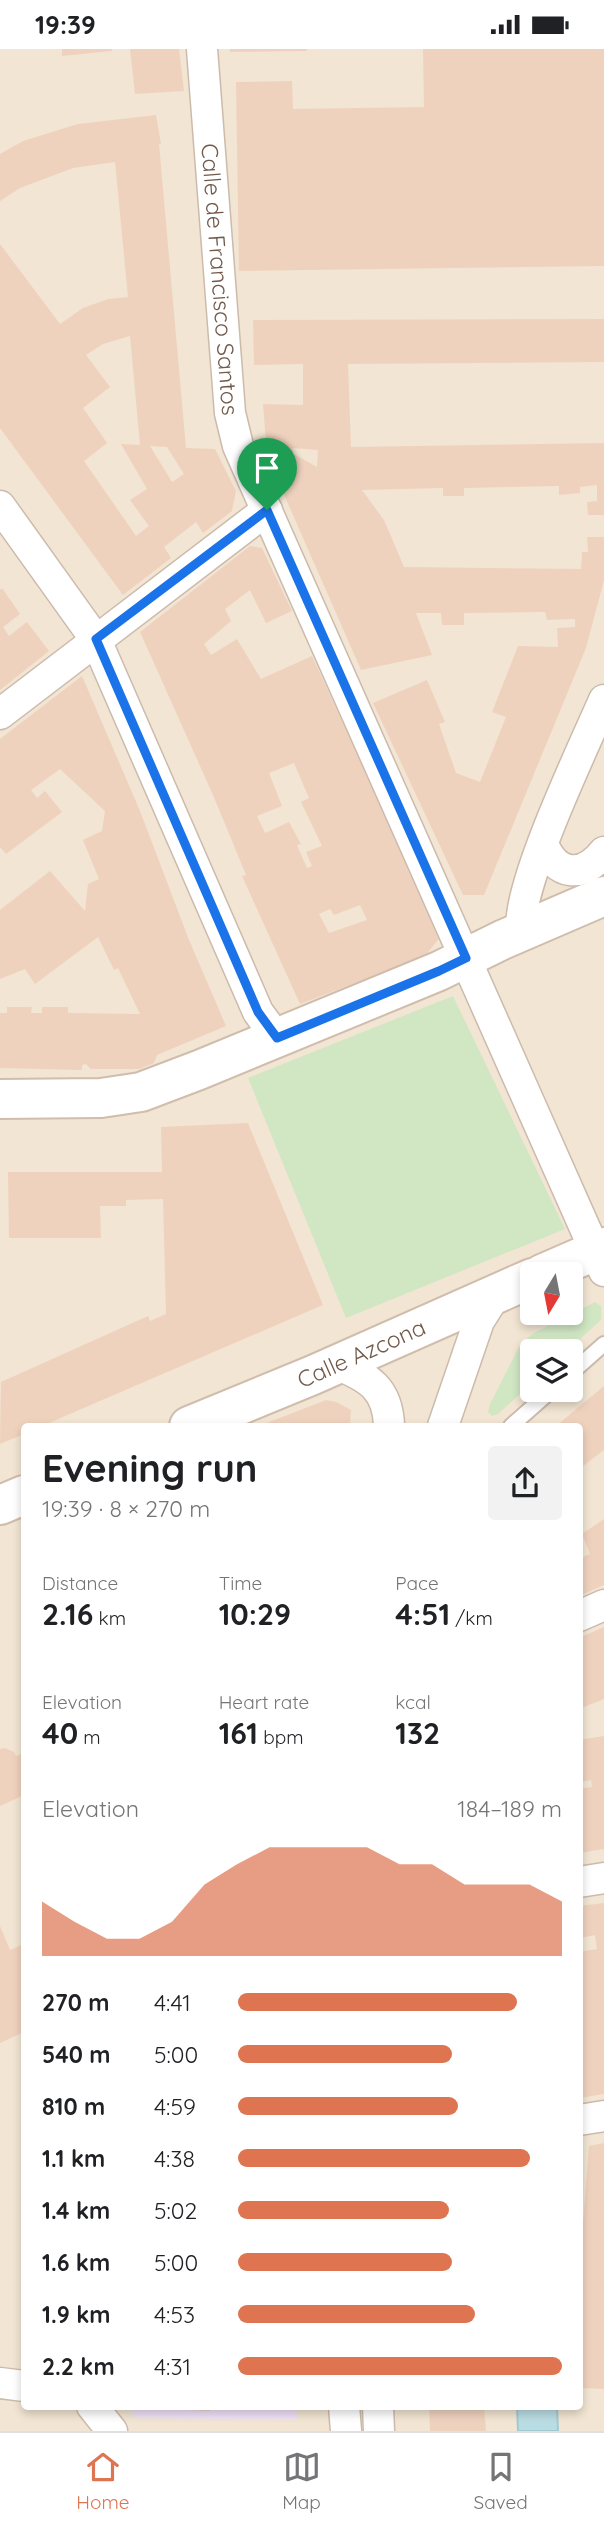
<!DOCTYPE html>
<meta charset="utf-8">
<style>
:root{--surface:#fff;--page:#f2f2f2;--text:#202124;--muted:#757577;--line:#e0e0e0;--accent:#de7450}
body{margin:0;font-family:Quicksand,sans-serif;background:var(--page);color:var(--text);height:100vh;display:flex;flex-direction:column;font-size:26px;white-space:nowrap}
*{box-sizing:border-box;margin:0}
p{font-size:23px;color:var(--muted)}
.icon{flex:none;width:38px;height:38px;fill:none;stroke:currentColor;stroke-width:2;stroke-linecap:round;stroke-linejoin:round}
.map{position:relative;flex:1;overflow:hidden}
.details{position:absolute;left:21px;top:1374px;width:562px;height:987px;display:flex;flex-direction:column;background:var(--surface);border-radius:7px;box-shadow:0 4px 10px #0003}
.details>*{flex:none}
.needle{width:46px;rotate:190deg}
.controls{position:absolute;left:520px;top:1213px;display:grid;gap:14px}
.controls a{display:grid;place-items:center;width:63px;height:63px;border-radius:7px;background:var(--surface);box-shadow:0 4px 10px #0003;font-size:35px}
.pin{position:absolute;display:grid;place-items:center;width:60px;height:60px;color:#fff;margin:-72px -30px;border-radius:50% 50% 50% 0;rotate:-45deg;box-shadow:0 0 7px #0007}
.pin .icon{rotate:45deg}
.round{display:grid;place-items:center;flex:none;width:74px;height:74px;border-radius:7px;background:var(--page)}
.headline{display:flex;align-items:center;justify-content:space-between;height:119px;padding:0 21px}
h1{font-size:38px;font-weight:700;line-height:52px}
.figures{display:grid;grid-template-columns:repeat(3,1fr);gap:10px;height:119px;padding:7px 21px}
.figures div{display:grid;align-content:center}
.figures b{font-size:30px;font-weight:700}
.figures small{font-size:19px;font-weight:400}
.figures p{font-size:19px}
.chart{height:196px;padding:14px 21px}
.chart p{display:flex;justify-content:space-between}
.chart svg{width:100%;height:126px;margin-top:7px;fill:var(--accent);opacity:.7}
ul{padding:0 21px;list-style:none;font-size:23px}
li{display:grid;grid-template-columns:112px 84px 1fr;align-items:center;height:52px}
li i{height:18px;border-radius:9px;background:var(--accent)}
.status{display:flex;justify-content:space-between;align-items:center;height:49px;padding:0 35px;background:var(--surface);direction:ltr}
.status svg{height:19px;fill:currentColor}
.tab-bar{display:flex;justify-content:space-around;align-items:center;height:98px;border-top:2px solid var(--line);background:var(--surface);font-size:19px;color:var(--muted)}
.tab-bar a{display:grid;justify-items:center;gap:4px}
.tab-bar .active{color:var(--accent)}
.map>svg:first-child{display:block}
.residential{fill:#f2e5d3;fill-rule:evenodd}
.education{fill:#f0e1f7}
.green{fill:#d1e7c4}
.water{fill:#badce3;stroke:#a1cbd4;stroke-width:2}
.building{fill:#efd2be;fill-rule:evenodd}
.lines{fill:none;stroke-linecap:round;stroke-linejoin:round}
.lane-casing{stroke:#ccbbac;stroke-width:18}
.street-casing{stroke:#ccbbac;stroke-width:33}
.secondary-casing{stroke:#d0bdac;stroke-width:42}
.lane{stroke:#fff;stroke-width:14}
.street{stroke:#fff;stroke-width:30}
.secondary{stroke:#fff;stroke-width:38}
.route-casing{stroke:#fff;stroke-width:14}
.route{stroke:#1a73e8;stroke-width:9}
.labels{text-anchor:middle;stroke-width:7;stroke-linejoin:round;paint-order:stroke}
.street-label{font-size:23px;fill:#725a4b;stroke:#fef7ea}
</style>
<div class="status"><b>19:39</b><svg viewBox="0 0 49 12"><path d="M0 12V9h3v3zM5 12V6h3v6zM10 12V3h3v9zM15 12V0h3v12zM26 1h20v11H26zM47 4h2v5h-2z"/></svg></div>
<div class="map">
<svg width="604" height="2382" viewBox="0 0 604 2382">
<rect width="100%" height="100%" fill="#fbf3e5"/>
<!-- residential -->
<path class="residential" d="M0,0H604V2382H0ZM532,1225H570V1264H532ZM532,1302H570V1340H532ZM24,1377H579V2357H24Z"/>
<!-- education -->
<polygon class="education" points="128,2357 296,2357 297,2371 135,2369"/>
<!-- green -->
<g class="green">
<polygon points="453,947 565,1180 346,1269 248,1029"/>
<polygon points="595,1253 601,1257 601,1271 567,1302 532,1302 532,1334 498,1365 492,1367 488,1363 490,1355 521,1294 534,1284"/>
</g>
<!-- water -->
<polygon class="water" points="517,2357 557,2357 558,2382 518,2382"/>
<!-- building -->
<g class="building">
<polygon points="62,0 112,0 112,2 62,7"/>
<polygon points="130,0 179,0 184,42 135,45"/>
<polygon points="230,0 307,0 307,2 230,3"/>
<polygon points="423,0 604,0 604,217 239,222 236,33 292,32 293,60 424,58"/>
<path d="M156,66L161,95H159L186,399L215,400L236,442L232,462L203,484L196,473L164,498L171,509L123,546L0,379V195L60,275L83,259L108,250L128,248L115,113L73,119L20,139L0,152V105L23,92L78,75ZM130,287L140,396L121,395L147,440L130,451L149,477L136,487L84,412L107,394L83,359L110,338L86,306L103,295ZM150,397L167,398L184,425L172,433Z"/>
<path d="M604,270V313L348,315L351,398L604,394V466H588L587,453L597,452V436L580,438V444L559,446V437L464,439V447H443V439L362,441L384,471L404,518L581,520L582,503H588L587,488H604V531L586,599L484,846H463L373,654L427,631L445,673L439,675L456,724L480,733L506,668L492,663L518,597L558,598L557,579L575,578V570L547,571L545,563L464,564V576H442L441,564H416L432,606L361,621L282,441L266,394L263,355L303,356V315L254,316L253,271ZM292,399L318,401L317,418L294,405Z"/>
<path d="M250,497L262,499L292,562L266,574L250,541L225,560L231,572L204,595L211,606L237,590L261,630L312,607L441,887L425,907L300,955L242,827L246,826L213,746L140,583ZM294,714L309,749L301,753L322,797L306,803L312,817L307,819L297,796L301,795L289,773L265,784L257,767L282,757L269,724ZM360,856L367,871L329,884L319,865L330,860L334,866Z"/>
<polygon points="2,539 20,565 3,578 9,587 27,573 49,602 0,641 0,541"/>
<polygon points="82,627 140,762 189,891 226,977 157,1006 154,1014 139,1020 91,1020 86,1015 82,1016 82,1021 0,1019 0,964 7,964 7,958 32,958 31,964 42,964 42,958 68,958 68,964 140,965 118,919 114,921 98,888 35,935 25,920 0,930 0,861 50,822 85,862 88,835 99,830 83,791 102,782 105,762 60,720 31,741 37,749 45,742 62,763 6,805 0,798 0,690"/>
<polygon points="248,1074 323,1256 42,1377 24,1377 24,1385 0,1395 1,1333 148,1267 150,1272 166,1265 163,1150 126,1151 126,1157 100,1157 101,1189 9,1189 8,1123 162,1123 161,1078"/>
<polygon points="604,1337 604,1401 579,1420 579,1377 556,1377"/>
<polygon points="326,1351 336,1353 351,1361 350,1377 259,1377"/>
<polygon points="604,1470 604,1536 579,1547 579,1510 590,1505 582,1485"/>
<polygon points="604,1578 604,1650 579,1660 579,1589"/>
<polygon points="604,1687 604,1800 579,1804 579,1740 592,1738 591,1731 579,1733 579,1691"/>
<polygon points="5,1699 14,1703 16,1707 24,1704 24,1746 0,1757 0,1700"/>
<polygon points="604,1854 604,2045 579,2049 579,1903 597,1900 595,1886 579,1889 579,1857"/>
<polygon points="0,1877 10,1901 24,1895 24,1983 0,1994"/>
<polygon points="604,2094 604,2340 579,2339 579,2227 589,2097"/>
<polygon points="144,2357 210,2357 210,2362 144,2359"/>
<polygon points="429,2357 484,2357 486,2382 430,2382"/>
</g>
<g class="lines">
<defs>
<g id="lane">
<polyline points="570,1325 604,1295"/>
<polyline points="511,1377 553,1340"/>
</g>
<g id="street">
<path id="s1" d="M202,0L230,364L238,397L604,1222"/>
<polyline points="0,457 96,591 258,963 277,989"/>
<polyline points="0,665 267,461"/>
<path d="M543,795C556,827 582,830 604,803"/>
<path d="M522,884C512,846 586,693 604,651"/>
<path d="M336,1315C368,1328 388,1339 389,1377"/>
<polyline points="443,1377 479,1272 496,1245"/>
<polyline points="579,1567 604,1556"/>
<polyline points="579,1833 604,1829"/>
<polyline points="579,2071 604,2067"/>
<polyline points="0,2334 24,2337"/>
<polyline points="92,2357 112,2382"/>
<polyline points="344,2357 346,2382"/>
<polyline points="378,2357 379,2382"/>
</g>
<g id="secondary">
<polyline points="0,1050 101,1049 141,1043 199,1021 439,922 502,891 604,847"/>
<polyline points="542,1225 604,1198"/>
<path id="s2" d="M189,1377L313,1326L532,1229"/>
<polyline points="0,1456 24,1446"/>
</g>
</defs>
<!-- lane casing -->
<use href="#lane" class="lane-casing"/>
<!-- street casing -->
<use href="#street" class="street-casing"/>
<!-- secondary casing -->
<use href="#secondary" class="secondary-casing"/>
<!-- lane -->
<use href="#lane" class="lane"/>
<!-- street -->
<use href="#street" class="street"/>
<!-- secondary -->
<use href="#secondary" class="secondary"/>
</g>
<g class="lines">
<defs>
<polygon id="route" points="267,461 466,909 439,922 277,989 258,963 96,590"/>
</defs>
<!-- route casing -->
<use href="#route" class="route-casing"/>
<!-- route -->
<use href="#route" class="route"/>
</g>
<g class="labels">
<!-- street labels -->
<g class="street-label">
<text dy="8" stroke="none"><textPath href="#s1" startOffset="231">Calle de Francisco Santos</textPath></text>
<text dy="8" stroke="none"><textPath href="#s2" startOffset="187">Calle Azcona</textPath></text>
</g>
</g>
</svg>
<div class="controls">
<a><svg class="needle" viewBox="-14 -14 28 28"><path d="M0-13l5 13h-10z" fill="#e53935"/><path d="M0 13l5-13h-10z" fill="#757577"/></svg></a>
<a><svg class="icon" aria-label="layers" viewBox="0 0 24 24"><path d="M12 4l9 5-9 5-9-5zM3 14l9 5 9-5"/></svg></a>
</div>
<div class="pin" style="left:267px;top:461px;background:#1e9e55"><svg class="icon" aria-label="arrive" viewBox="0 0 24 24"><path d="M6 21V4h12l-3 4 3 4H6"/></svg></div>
<section class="details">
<div class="headline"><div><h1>Evening run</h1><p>19:39 · 8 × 270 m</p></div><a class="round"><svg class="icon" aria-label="share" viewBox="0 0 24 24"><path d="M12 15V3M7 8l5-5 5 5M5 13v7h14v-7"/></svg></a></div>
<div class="figures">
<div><p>Distance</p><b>2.16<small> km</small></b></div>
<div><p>Time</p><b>10:29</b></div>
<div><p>Pace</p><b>4:51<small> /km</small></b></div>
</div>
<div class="figures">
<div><p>Elevation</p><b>40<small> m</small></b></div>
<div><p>Heart rate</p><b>161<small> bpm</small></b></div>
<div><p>kcal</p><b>132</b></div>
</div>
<div class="chart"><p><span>Elevation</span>184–189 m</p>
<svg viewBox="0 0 160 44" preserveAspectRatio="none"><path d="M0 44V25L10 32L20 38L30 38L40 32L50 19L60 12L70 6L80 6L90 6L100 6L110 12L120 12L130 19L140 19L150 19L160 25V44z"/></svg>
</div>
<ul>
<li><b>270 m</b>4:41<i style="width:86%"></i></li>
<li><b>540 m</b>5:00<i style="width:66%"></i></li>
<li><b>810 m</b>4:59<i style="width:68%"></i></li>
<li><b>1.1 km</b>4:38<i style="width:90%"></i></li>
<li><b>1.4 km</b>5:02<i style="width:65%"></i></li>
<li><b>1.6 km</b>5:00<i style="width:66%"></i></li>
<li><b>1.9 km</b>4:53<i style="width:73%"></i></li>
<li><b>2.2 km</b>4:31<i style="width:100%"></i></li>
</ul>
</section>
</div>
<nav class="tab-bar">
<a class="active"><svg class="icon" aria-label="home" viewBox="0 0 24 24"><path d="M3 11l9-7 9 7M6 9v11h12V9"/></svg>Home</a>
<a><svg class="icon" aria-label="map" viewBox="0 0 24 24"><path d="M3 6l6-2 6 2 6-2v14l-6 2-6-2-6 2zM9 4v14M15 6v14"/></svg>Map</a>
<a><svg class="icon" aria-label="saved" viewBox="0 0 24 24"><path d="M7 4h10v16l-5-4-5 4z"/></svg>Saved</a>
</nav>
